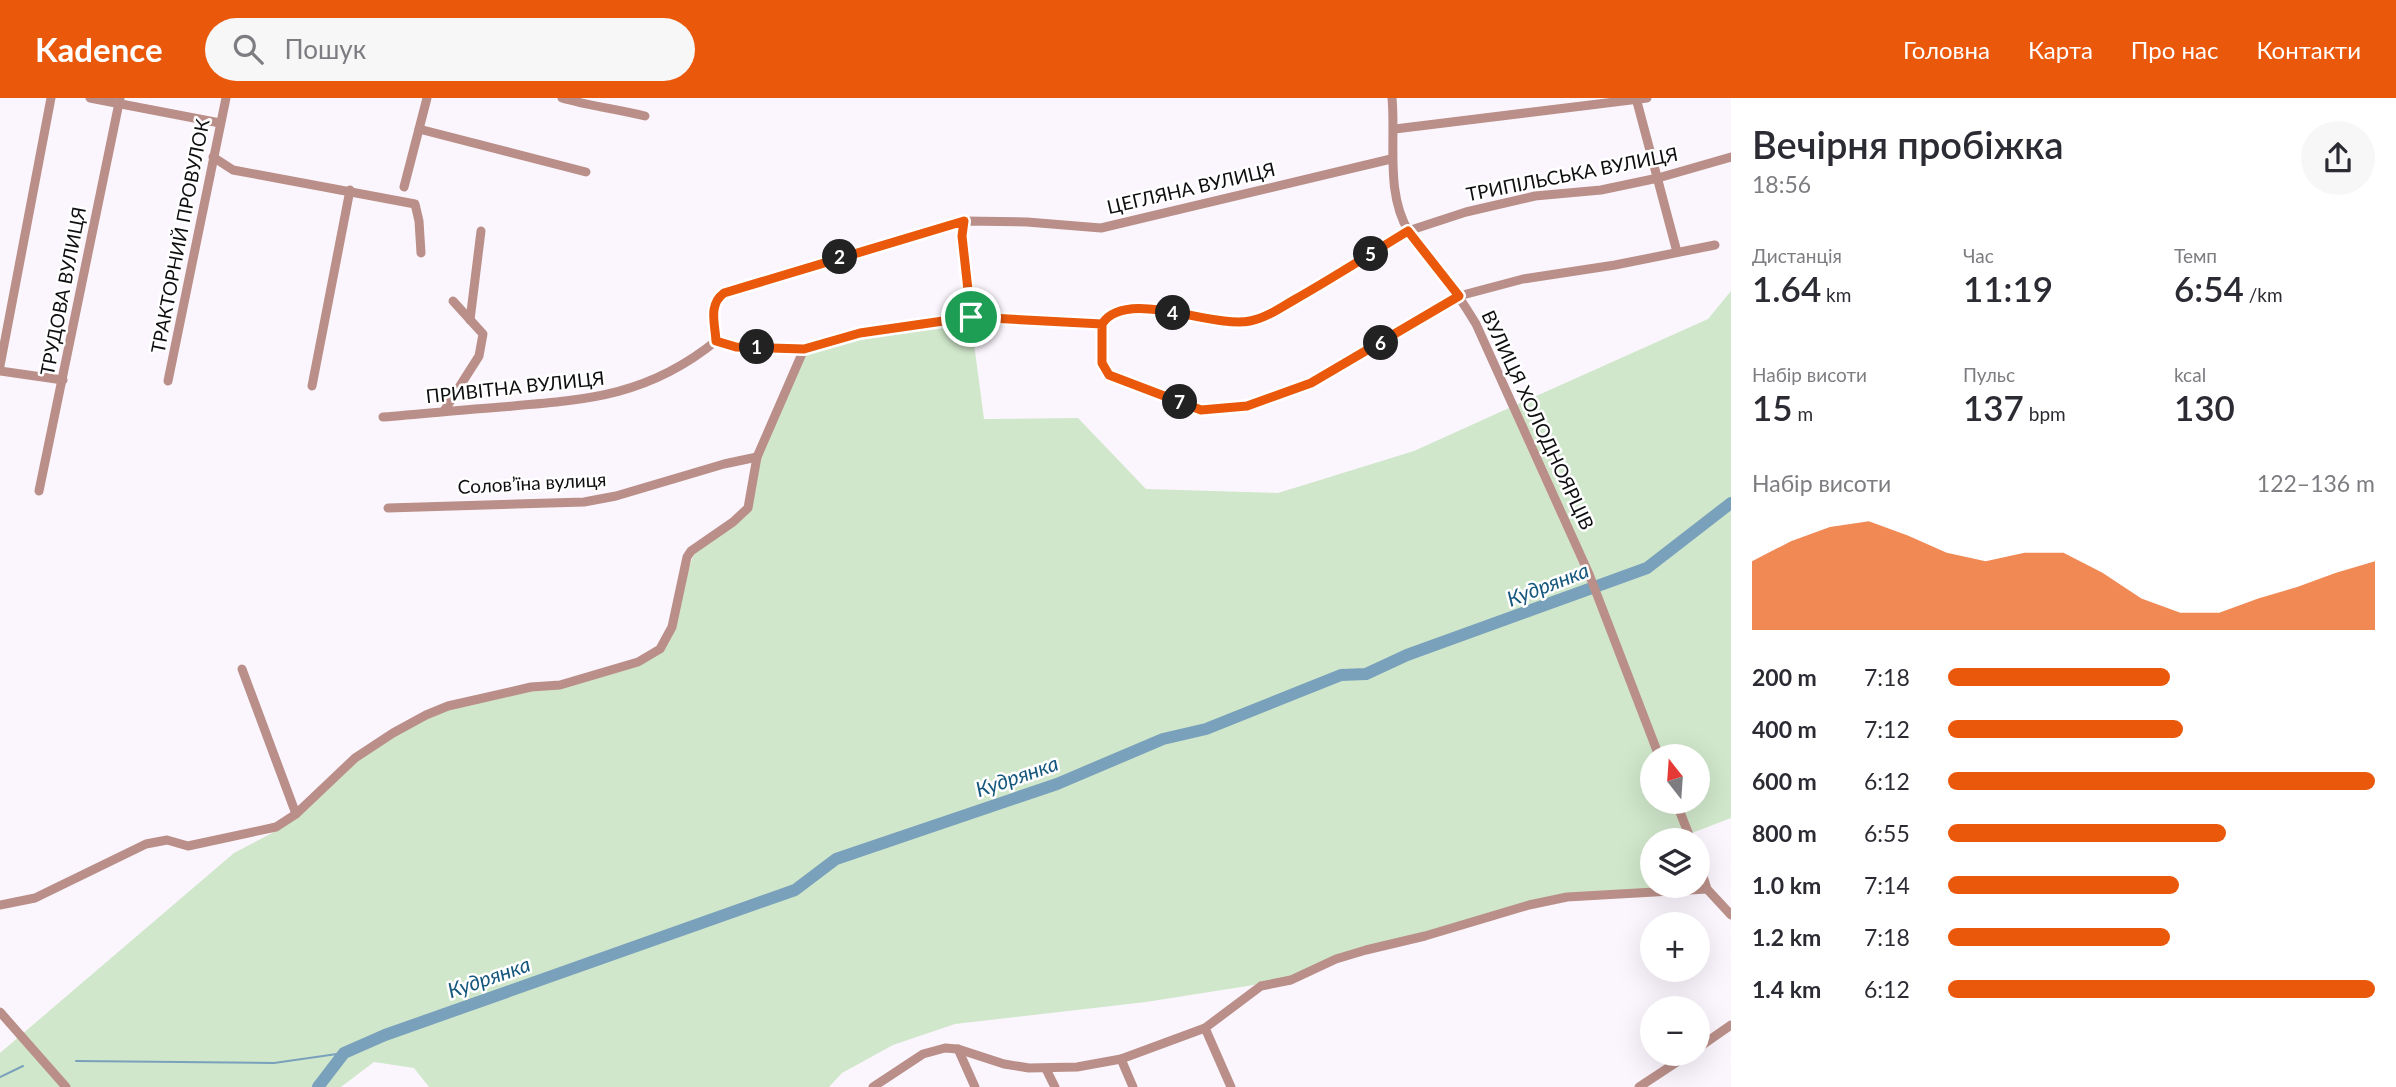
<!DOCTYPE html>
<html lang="uk">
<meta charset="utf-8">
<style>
:root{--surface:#fff;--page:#f7f7f7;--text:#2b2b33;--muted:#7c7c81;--accent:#ea580c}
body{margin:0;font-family:Lato,sans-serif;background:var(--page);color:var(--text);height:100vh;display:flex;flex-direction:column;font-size:26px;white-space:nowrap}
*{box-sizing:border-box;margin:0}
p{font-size:23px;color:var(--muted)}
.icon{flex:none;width:38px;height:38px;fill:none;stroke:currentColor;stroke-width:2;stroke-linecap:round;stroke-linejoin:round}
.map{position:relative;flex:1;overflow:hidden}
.details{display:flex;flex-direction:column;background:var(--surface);width:665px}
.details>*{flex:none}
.needle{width:46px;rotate:343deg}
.controls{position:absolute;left:1640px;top:646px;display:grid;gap:14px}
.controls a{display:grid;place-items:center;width:70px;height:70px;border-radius:50%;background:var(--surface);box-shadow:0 7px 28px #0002;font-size:35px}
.pin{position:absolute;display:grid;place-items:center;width:60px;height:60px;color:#fff;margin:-30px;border:4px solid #fff;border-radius:50%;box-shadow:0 2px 7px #0007}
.km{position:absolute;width:35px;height:35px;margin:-18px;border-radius:50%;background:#222;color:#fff;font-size:19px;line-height:35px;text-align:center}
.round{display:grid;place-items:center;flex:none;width:74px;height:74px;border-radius:37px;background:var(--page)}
.headline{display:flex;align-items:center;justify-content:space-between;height:119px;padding:0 21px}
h1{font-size:38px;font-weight:600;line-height:52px}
.stats{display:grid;grid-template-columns:repeat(3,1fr);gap:10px;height:119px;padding:7px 21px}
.stats div{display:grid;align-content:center}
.stats b{font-size:35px;font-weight:600}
.stats small{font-size:19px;font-weight:400}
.stats p{font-size:19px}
.chart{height:196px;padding:14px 21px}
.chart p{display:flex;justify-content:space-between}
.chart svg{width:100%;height:126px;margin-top:7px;fill:var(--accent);opacity:.7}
ul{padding:0 21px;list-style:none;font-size:23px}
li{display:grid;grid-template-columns:112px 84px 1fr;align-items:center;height:52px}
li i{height:18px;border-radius:9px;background:var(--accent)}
header{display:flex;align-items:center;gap:42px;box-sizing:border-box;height:98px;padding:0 35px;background:var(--accent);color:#fff}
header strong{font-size:33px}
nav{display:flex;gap:38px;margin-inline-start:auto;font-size:24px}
.search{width:490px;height:63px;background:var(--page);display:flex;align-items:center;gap:18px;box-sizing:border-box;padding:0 24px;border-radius:38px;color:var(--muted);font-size:26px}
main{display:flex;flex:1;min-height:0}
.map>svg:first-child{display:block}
.green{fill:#d0e7cb}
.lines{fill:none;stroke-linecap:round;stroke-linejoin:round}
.stream{stroke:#7aa1bc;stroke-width:2}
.river{stroke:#7aa1bc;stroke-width:12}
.minor{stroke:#ba8f89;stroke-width:9}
.route-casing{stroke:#fff;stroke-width:14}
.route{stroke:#ea580c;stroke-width:9}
.labels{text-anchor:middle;stroke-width:5;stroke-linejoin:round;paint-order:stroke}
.street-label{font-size:19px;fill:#0f0e10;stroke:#fff}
.water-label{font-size:21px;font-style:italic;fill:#15577d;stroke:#fff}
</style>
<header>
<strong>Kadence</strong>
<div class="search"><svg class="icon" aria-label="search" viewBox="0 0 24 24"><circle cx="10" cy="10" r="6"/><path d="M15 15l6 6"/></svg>Пошук</div>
<nav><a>Головна</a><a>Карта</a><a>Про нас</a><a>Контакти</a></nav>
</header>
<main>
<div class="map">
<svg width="1731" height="989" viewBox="0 0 1731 989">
<rect width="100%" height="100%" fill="#fbf6fd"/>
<!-- green -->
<g class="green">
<polygon points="1731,193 1731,720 1692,735 1680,704 1698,704 1698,658 1662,658 1516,307 1708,221"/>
<polygon points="971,223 984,321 1078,320 1146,391 1278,395 1414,353 1509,310 1585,478 1655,658 1652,658 1652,704 1673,704 1687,742 1652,742 1652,788 1698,788 1698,772 1703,788 1529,805 1304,875 1260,886 1146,904 955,926 893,947 842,975 829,989 429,989 414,970 374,964 341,989 0,989 0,955 234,755 278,732 357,663 394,638 427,620 449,611 531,593 662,553 694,455 751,412 760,360 807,254 861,238"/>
</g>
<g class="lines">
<!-- stream -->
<g class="stream">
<polyline points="76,963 274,965 344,955"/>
<polyline points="0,979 23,968"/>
</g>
<!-- river -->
<polyline class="river" points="318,989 344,955 385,937 795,792 836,761 1057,686 1163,641 1206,631 1341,577 1366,576 1407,557 1647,470 1731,405"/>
<!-- minor -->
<g class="minor">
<polyline points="90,0 220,25"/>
<path d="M562,0C589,8 617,11 645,18"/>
<path d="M1392,0C1396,43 1385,95 1409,134C1416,146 1427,157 1436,168C1451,187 1464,206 1476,226L1589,476L1659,658"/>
<polyline points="1636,0 1677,154"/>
<polyline points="419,31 586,74"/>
<polyline points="1395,31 1647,0"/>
<polyline points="213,59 233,72 415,106 419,123 421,155"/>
<polyline points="404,89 427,0"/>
<polyline points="964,123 962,138 971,219"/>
<polyline points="470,222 481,133"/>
<polyline points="1102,226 1102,265 1109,277 1201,312 1247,308 1311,285 1459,198 1523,181 1615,167 1715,147"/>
<path d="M716,243C715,225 708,208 724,195L964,123L1027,124L1101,130L1391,61"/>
<polyline points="0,268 51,0"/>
<polyline points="0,273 63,282"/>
<polyline points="168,283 226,0"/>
<polyline points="312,288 350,92"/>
<polyline points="444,313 479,258 483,236 453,203"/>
<path d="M383,319C422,316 461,312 501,309C585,302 647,299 716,243L736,249L804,251"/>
<polyline points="39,393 120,0"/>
<polyline points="388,410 584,404 616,398 724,366 757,359"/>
<polyline points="242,571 296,716"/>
<polyline points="1676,704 1691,742"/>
<polyline points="1698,762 1707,791 1731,817"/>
<polyline points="0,807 35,800 146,746 167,742 188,748 276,729 296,716 355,660 393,635 426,617 448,608 531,589 560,587 638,564 660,551 672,529 687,459 691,453 733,424 748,410 757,359 804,251 860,235 971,219 1102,226 1106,219 1119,214 1143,209 1210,222 1250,224 1270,216 1311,193 1408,133 1466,114 1535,98 1601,92 1658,80 1731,59"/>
<polyline points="0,914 66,989"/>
<polyline points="1205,930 1231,989"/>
<polyline points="1698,950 1731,927"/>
<polyline points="958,951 975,989"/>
<polyline points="1121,961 1133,989"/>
<polyline points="1046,971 1055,989"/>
<polyline points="873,989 923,956 945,950 958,951 1004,966 1029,970 1077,969 1121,961 1205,930 1261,888 1291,882 1336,861 1366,852 1425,838 1529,807 1567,799 1707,791"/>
<polyline points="1639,989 1689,956"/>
</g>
</g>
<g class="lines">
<defs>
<path id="route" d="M971,219L860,235L804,251L736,249L716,243C715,225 708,207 724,195L964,123L962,138L971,219L1102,226C1126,189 1212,231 1250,223C1266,220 1280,210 1294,202C1333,180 1370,156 1408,133L1459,198L1311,285L1247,308L1201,312L1109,277L1102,265V226L971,219"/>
</defs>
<!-- route casing -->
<use href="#route" class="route-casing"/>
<!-- route -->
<use href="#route" class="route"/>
</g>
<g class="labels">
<!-- street labels -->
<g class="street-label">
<text transform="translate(1572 76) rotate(-11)" y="7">ТРИПІЛЬСЬКА ВУЛИЦЯ</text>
<text transform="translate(1191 90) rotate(-13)" y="7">ЦЕГЛЯНА ВУЛИЦЯ</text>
<text transform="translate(180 138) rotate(-79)" y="7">ТРАКТОРНИЙ ПРОВУЛОК</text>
<text transform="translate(63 193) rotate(-79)" y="7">ТРУДОВА ВУЛИЦЯ</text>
<text transform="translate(515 289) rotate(-6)" y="7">ПРИВІТНА ВУЛИЦЯ</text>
<text transform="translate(1538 322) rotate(65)" y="7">ВУЛИЦЯ ХОЛОДНОЯРЦІВ</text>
<text transform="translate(532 385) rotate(-3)" y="7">Соловʼїна вулиця</text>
</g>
<!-- water labels -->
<g class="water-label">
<text transform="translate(1548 487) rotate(-21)" y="7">Кудрянка</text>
<text transform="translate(1017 679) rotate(-19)" y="7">Кудрянка</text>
<text transform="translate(489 880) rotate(-19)" y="7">Кудрянка</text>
</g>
</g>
</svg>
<div class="controls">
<a><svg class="needle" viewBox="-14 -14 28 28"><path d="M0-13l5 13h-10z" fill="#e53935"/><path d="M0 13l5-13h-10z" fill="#7c7c81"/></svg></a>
<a><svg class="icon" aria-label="layers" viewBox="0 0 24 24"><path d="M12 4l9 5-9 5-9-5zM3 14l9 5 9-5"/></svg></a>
<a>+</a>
<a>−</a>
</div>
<div class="pin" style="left:971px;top:219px;background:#1e9e55"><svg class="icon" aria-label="arrive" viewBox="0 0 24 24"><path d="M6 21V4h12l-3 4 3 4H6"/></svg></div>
<b class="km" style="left:757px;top:249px">1</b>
<b class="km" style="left:840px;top:159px">2</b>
<b class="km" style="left:1173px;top:215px">4</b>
<b class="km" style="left:1371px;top:156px">5</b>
<b class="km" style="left:1381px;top:245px">6</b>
<b class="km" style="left:1180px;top:304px">7</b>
</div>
<section class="details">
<div class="headline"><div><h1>Вечірня пробіжка</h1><p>18:56</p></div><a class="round"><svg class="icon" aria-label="share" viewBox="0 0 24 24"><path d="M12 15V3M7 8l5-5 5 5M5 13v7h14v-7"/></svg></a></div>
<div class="stats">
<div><p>Дистанція</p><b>1.64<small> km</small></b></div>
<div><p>Час</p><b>11:19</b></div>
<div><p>Темп</p><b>6:54<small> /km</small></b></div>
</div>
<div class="stats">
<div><p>Набір висоти</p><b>15<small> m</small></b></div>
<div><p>Пульс</p><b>137<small> bpm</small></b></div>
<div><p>kcal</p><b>130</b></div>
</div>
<div class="chart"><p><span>Набір висоти</span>122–136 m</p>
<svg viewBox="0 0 160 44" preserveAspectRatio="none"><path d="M0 44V20L10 13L20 8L30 6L40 11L50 17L60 20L70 17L80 17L90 24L100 33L110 38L120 38L130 33L140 29L150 24L160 20V44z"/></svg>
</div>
<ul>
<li><b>200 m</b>7:18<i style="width:52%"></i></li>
<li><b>400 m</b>7:12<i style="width:55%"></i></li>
<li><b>600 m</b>6:12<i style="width:100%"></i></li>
<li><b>800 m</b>6:55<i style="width:65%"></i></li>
<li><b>1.0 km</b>7:14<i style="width:54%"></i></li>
<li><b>1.2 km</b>7:18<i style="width:52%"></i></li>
<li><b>1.4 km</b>6:12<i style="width:100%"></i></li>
</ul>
</section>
</main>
